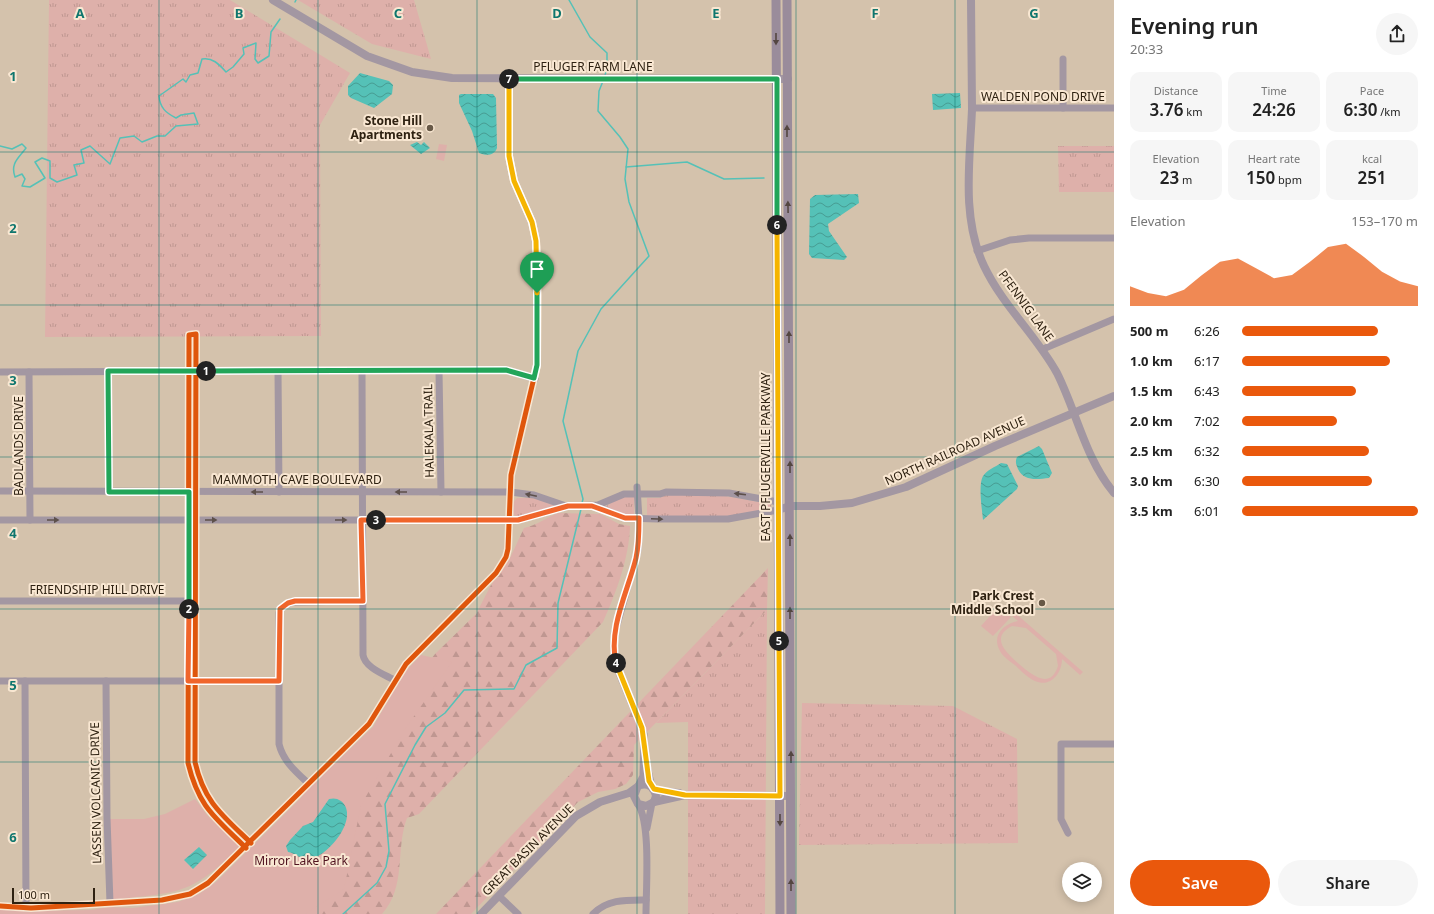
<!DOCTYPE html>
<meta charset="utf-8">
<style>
:root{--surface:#fff;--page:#f6f6f6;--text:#222;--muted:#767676;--accent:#ea580c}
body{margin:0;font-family:"Noto Sans",sans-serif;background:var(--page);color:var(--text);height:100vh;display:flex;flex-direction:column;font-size:15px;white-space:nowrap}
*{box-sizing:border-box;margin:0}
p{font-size:13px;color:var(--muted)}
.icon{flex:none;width:22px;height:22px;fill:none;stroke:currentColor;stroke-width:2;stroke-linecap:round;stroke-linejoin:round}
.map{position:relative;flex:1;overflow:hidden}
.panel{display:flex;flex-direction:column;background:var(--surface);width:320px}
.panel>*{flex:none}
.fabs{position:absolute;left:1062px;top:862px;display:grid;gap:8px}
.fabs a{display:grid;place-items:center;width:40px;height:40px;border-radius:50%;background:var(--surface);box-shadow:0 2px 10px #0003;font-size:20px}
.scale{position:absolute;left:12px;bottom:10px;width:83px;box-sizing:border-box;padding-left:4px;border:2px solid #2e2111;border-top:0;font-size:11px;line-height:14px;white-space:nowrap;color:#2e2111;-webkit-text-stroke:3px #f9e7d2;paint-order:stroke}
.pin{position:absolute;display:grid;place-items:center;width:34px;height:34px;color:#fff;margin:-41px -17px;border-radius:50% 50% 50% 0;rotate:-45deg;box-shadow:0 0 4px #0007}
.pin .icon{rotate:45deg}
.km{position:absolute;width:20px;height:20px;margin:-10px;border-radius:50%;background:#222;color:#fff;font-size:11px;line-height:20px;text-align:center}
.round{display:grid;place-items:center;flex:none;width:42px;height:42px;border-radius:21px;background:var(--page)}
.headline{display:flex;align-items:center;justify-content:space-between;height:68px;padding:0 16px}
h1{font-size:22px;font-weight:600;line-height:30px}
.metrics{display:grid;grid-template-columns:repeat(3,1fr);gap:6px;height:68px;padding:4px 16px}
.metrics div{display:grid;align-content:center;border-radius:10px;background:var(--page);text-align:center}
.metrics b{font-size:17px;font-weight:600}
.metrics small{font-size:11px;font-weight:400}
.metrics p{font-size:11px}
.chart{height:112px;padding:8px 16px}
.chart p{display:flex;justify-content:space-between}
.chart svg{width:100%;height:72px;margin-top:4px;fill:var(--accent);opacity:.7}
.button{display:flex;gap:8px;margin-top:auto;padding:8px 16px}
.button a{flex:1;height:46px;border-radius:24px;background:var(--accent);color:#fff;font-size:16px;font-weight:600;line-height:46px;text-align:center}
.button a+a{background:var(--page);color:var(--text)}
ul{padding:0 16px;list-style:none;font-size:13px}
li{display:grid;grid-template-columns:64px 48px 1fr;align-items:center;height:30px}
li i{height:10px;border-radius:5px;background:var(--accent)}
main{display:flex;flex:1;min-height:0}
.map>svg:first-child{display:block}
.grass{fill:url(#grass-tufts)}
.forest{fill:url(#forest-firs)}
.green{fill:#deb0aa;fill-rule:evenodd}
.water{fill:url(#water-waves)}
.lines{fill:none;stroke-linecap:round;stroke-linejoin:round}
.stream{stroke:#55c1b7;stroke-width:1.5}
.minor{stroke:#a397a2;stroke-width:7}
.tertiary{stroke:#a397a2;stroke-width:8}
.secondary{stroke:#9a8c9b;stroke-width:9}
.cycleway-casing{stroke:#f9e7d2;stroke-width:8}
.cycleway{stroke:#df560c;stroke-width:5}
.oneway{fill:#544641}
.oneway2{fill:#5d504b}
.split-1-casing{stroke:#fff;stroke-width:8}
.split-2-casing{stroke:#fff;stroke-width:8}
.split-3-casing{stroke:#fff;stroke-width:8}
.split-4-casing{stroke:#fff;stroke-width:8}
.split-5-casing{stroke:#fff;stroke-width:8}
.split-6-casing{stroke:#fff;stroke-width:8}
.split-7-casing{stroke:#fff;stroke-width:8}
.split-8-casing{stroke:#fff;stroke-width:8}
.split-1{stroke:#22a559;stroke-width:5}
.split-2{stroke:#22a559;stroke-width:5}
.split-3{stroke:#f0652b;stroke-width:5}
.split-4{stroke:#f0652b;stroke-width:5}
.split-5{stroke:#f5b400;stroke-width:5}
.split-6{stroke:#f5b400;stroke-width:5}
.split-7{stroke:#22a559;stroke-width:5}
.split-8{stroke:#f5b400;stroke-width:5}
.grid{fill:none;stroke:#0f766e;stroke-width:1;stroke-opacity:0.55}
.poi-dot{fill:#685947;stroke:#f9e7d2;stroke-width:1.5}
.labels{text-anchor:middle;stroke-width:4;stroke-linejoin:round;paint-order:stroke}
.street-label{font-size:12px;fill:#2e2111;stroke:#f9e7d2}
.poi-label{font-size:12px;font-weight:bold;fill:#2e2111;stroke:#f9e7d2;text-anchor:end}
.park-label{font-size:12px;fill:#4f121f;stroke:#f9e7d2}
.grid-label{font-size:13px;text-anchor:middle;font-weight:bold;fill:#0f766e;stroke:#f9e7d2;stroke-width:4;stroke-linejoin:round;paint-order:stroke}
</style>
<main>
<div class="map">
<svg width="1114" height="914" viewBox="0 0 1114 914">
<defs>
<pattern id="grass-tufts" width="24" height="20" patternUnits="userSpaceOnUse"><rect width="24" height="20" fill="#deb0aa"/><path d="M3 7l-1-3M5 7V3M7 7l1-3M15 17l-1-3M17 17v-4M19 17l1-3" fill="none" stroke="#bf9791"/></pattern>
<pattern id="forest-firs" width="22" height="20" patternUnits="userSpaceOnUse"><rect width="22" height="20" fill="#deb0aa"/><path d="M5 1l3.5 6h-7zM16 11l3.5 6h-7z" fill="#bf9791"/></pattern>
<pattern id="water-waves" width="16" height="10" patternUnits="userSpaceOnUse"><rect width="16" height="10" fill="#55c1b7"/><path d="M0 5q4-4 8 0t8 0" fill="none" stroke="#479c93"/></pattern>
</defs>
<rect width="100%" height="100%" fill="#d4c2ac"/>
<!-- grass -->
<g class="grass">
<polygon points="49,0 230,0 350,73 320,125 321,336 45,337"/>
<polygon points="298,0 414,0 431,59 372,44"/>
<polygon points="1058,146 1114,146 1114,192 1059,192"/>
<polygon points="666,495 720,495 770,504 771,505 770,509 727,516 647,517 647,498 659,498"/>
<polygon points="620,497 634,497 634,515 626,516 605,507"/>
<path d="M517,498H534L555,506L519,517L514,515C512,509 512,502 517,498Z"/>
<polygon points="767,610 765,914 688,914 688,722 656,723"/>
<polygon points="802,703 953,706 1017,739 1018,843 799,845"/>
</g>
<!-- forest -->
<g class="forest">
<path d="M558,513L600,514L619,524L630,526C629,559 616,593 603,622L419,814L407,818C395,850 407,886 382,914H294L351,815L411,685L435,654L476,614L491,585L511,556L524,528C538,525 545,518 558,513Z"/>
<polygon points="768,568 767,610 634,745 633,775 626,784 615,789 598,792 578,802 471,914 436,914"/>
</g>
<!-- green -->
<g class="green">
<polygon points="439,144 447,145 444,161 436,159"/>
<path d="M1006,605L1083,672L1080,675L1062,659C1062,673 1051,688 1035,681C1028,678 1021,671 1016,666C1010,661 1003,657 1000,651C991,635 1004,624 1018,621L1003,608ZM1012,626L1026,628L1056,654L1058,666C1050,691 1031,674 1019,664C1007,653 989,638 1012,626Z"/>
<polygon points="999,606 1011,617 993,636 981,626"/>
<polygon points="421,655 452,662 405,729 361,805 344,889 305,914 0,914 0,909 26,911 92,910 108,907 133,908 178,902 199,894 216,882 299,800 308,789 373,727 403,674"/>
<path d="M195,799L207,815L239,846V850L235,854L233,853C199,886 184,893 136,897C127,898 121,900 113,900L110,819H144L165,814Z"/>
</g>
<!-- water -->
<g class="water">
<polygon points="360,73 389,81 393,85 392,94 374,108 351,98 348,95 348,86"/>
<polygon points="960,93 961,108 933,110 932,94"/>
<path d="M461,94H493L496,98L497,148C494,156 486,156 479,153L472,131L459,103V95Z"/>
<polygon points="417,142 421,145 424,142 430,148 421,154 410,145"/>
<polygon points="858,194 859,203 828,224 829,231 847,257 844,260 812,258 809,254 810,199 815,195"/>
<path d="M1039,446L1042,449L1052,473L1049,478C1038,479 1024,482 1018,469C1016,464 1015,462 1017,457Z"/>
<path d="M1001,463L1007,464L1018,486L1017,489L983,520C982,509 978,485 983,476C987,470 995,467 1001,463Z"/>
<path d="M329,799C333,798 337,798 341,801C361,817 327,859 308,859C301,860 295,853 288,852L286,846L290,840L303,826L313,822Z"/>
<polygon points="199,847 207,855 193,869 184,860"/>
</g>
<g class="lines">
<!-- stream -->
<g class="stream">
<polyline points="569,0 590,37 607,53 607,69 605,75"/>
<polyline points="295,2 296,0"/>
<path d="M0,146L12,149L22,144L26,148C19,158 10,163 15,177L22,174L25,179L22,186L30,187L45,178L35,162L42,158L50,161V178L57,182L77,175L74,165L84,163L81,150L90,146L110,164L120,138L134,136L142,142L157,136H165L176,126L198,124L194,113L181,115L176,118C166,113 160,108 159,96L183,79L186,82L190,75L198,73L202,59C212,57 219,64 226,72L233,67L244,54L243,48L256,43L255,59L258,63L269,56L271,32L280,19"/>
<polyline points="626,167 687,162 724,179 764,178"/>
<polyline points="582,503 583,499 563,421 578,351 601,309 649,256 629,202 625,179 628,149 620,137 598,111 599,91 603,81"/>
<polyline points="343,914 377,883 386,867 389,851 385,804 415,745 426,727 445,713 464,690 514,689 526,665 557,648 558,603 581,509"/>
</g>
<!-- minor -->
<g class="minor">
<polyline points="1063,59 1063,108"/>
<polyline points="972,108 1114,108"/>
<polyline points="977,251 1010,240 1029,238 1114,238"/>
<polyline points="1043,349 1114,319"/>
<polyline points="108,371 109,492"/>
<polyline points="278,371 279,492"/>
<path d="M362,371L363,655C365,668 386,675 396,681"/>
<polyline points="439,371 441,492"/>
<polyline points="0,372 506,370 535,379"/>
<polyline points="29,372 30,520"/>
<polyline points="637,487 639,519 638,550 615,632 614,648 619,673 644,734 643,776 638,786"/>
<polyline points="0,491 510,492 534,495 566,506"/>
<polyline points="595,506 625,518 657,519 728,519 778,510"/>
<polyline points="0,520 517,520 568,506 598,505 624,494 660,494 666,492 729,493 778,502"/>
<polyline points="0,601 193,601"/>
<polyline points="0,681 279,681"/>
<polyline points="25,681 26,907"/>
<polyline points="106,681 107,818 110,903"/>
<polyline points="647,766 652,787"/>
<path d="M309,784C296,772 283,761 279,744V613L280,609L291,602L363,601"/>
<path d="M638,804C651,824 646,888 646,914"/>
<polyline points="647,828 652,803"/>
<polyline points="1068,833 1061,819 1061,744 1114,744"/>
<path d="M246,848C215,817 199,808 188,763L189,335L196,334L195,762C204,802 222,815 251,843"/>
<polyline points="499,896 518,914"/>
<polyline points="0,906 31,908 162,900 190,894 208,883 369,724 406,664 496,573 506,557 508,549 511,475 537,365 538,263 536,241 532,222 514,181 509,156 509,78"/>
<path d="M593,914C608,899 626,900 646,900"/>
</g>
<!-- tertiary -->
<g class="tertiary">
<polyline points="273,0 367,56 412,72 452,78 788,79"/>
<path d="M971,0C971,36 972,73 972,109C970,161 961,217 984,266C1003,306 1036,335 1057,373C1077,413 1085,458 1114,493"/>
<polyline points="778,510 790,506 820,506 852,503 906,487 995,446 1114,396"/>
<polyline points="653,789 663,792 679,793"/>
<polyline points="654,802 685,795 791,796"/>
<path d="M481,914L576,816L600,802L629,793L640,785C649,783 654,787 656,796L654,802L646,806L638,804L634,796L637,788"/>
</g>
<!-- secondary -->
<g class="secondary">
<polyline points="776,0 780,914"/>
<polyline points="787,0 791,914"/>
</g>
<defs>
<g id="cycleway">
<path d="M246,848C215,817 199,808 188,763L189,335L196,334L195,762C204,802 222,815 251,843"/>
<polyline points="0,906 31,908 162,900 190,894 208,883 369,724 406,664 496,573 506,557 508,549 511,475 537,365 538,263 536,241 532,222 514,181 509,156 509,78"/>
</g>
</defs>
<!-- cycleway casing -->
<use href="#cycleway" class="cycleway-casing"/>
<!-- cycleway -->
<use href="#cycleway" class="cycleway"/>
</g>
<!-- one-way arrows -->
<defs><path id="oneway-solid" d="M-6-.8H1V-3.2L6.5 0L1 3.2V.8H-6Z"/></defs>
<g class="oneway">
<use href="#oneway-solid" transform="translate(776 39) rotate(90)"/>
<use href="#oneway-solid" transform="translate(787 131) rotate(-90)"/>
<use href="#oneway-solid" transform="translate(788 207) rotate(-91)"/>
<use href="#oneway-solid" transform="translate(789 337) rotate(-90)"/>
<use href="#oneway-solid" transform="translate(790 467) rotate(-90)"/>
<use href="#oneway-solid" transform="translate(790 540) rotate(-90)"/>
<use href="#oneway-solid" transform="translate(790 613) rotate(-90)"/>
<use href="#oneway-solid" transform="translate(791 757) rotate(-90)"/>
<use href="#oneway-solid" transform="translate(780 820) rotate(90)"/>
<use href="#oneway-solid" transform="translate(791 885) rotate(-90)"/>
</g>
<g class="oneway2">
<use href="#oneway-solid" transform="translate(257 492) rotate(180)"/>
<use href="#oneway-solid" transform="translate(401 492) rotate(180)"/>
<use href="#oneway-solid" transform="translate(740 494) rotate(-173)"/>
<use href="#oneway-solid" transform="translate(531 495) rotate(-168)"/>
<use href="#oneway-solid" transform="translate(657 519) rotate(3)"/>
<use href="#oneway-solid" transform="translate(53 520)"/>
<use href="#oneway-solid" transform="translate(211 520)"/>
<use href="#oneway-solid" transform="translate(341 520)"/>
</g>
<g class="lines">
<defs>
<polyline id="split-1" points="206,371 506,370 534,378 537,365 537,293"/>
<polyline id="split-2" points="189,609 189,492 109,492 108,371 206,371"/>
<polyline id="split-3" points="189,609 188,681 279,681 280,609 288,603 295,601 363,601 361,520 376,520"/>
<path id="split-4" d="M376,520H518L568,506H592L625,518H639C639,532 639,545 636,558C628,591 608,628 616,663"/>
<polyline id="split-5" points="616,663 642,728 649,781 654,789 685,795 780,796 779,641"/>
<polyline id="split-6" points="777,225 779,641"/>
<polyline id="split-7" points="509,79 777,79 777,225"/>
<polyline id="split-8" points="509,79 509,156 514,181 532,222 536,241 537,293"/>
</defs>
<!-- split-1 casing -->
<use href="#split-1" class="split-1-casing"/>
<!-- split-2 casing -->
<use href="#split-2" class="split-2-casing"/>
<!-- split-3 casing -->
<use href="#split-3" class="split-3-casing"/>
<!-- split-4 casing -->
<use href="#split-4" class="split-4-casing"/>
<!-- split-5 casing -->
<use href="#split-5" class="split-5-casing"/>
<!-- split-6 casing -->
<use href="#split-6" class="split-6-casing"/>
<!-- split-7 casing -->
<use href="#split-7" class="split-7-casing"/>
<!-- split-8 casing -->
<use href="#split-8" class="split-8-casing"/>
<!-- split-1 -->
<use href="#split-1" class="split-1"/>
<!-- split-2 -->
<use href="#split-2" class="split-2"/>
<!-- split-3 -->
<use href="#split-3" class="split-3"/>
<!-- split-4 -->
<use href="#split-4" class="split-4"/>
<!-- split-5 -->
<use href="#split-5" class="split-5"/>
<!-- split-6 -->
<use href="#split-6" class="split-6"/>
<!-- split-7 -->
<use href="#split-7" class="split-7"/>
<!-- split-8 -->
<use href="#split-8" class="split-8"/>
</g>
<!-- grid -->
<path class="grid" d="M159,0V914M318,0V914M477,0V914M637,0V914M796,0V914M955,0V914M0,152H1114M0,305H1114M0,457H1114M0,609H1114M0,762H1114"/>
<!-- markers -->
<g class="poi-dot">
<circle cx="430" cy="128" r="4"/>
<circle cx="1042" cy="603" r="4"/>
</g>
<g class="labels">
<!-- street labels -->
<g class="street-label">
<text x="593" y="71">PFLUGER FARM LANE</text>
<text x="1043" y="101">WALDEN POND DRIVE</text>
<text transform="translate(1026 306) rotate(54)" y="4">PFENNIG LANE</text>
<text transform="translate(429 431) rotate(-91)" y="4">HALEKALA TRAIL</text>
<text transform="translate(19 446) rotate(-90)" y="4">BADLANDS DRIVE</text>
<text transform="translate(955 451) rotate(-24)" y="4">NORTH RAILROAD AVENUE</text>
<text transform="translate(766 457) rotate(-90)" y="4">EAST PFLUGERVILLE PARKWAY</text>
<text x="297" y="484">MAMMOTH CAVE BOULEVARD</text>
<text x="97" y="594">FRIENDSHIP HILL DRIVE</text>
<text transform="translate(96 793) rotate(-91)" y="4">LASSEN VOLCANIC DRIVE</text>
<text transform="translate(528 850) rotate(-45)" y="4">GREAT BASIN AVENUE</text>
</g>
<!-- poi labels -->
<g class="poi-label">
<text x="422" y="125">Stone Hill<tspan x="422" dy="14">Apartments</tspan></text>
<text x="1034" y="600">Park Crest<tspan x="1034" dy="14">Middle School</tspan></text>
</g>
<!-- park labels -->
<g class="park-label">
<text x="301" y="865">Mirror Lake Park</text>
</g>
</g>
<g class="grid-label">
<text x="80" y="18">A</text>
<text x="239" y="18">B</text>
<text x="398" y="18">C</text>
<text x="557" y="18">D</text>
<text x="716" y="18">E</text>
<text x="875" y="18">F</text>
<text x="1034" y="18">G</text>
<text x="13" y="81">1</text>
<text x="13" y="233">2</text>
<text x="13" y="385">3</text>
<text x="13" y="538">4</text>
<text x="13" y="690">5</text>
<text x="13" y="842">6</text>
</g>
</svg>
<div class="fabs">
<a><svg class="icon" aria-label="layers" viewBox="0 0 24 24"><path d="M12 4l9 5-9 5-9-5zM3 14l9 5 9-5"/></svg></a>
</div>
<div class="scale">100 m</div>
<div class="pin" style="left:537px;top:293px;background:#1e9e55"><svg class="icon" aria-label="arrive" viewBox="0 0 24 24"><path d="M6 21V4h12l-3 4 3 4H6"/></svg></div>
<b class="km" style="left:206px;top:371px">1</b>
<b class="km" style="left:189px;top:609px">2</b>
<b class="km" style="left:376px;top:520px">3</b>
<b class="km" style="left:616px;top:663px">4</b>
<b class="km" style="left:779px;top:641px">5</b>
<b class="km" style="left:777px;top:225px">6</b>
<b class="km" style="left:509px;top:79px">7</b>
</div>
<section class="panel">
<div class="headline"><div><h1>Evening run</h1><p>20:33</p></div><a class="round"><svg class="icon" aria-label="share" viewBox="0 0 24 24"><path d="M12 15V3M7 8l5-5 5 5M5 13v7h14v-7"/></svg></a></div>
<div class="metrics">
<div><p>Distance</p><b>3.76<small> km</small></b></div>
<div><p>Time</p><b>24:26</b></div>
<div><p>Pace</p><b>6:30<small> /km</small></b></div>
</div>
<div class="metrics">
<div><p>Elevation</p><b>23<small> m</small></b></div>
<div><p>Heart rate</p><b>150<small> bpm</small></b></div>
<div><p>kcal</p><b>251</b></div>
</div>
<div class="chart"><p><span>Elevation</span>153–170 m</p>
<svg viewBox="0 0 160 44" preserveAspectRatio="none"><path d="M0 44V32L10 36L20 38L30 34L40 25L50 17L60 15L70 21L80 27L90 25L100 17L110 8L120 6L130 14L140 23L150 29L160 32V44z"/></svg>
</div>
<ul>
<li><b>500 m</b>6:26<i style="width:77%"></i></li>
<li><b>1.0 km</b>6:17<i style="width:84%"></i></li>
<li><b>1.5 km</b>6:43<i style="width:65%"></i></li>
<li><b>2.0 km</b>7:02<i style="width:54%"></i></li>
<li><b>2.5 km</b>6:32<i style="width:72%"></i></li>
<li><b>3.0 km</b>6:30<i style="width:74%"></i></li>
<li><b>3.5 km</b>6:01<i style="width:100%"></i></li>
</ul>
<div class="button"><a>Save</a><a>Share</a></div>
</section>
</main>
